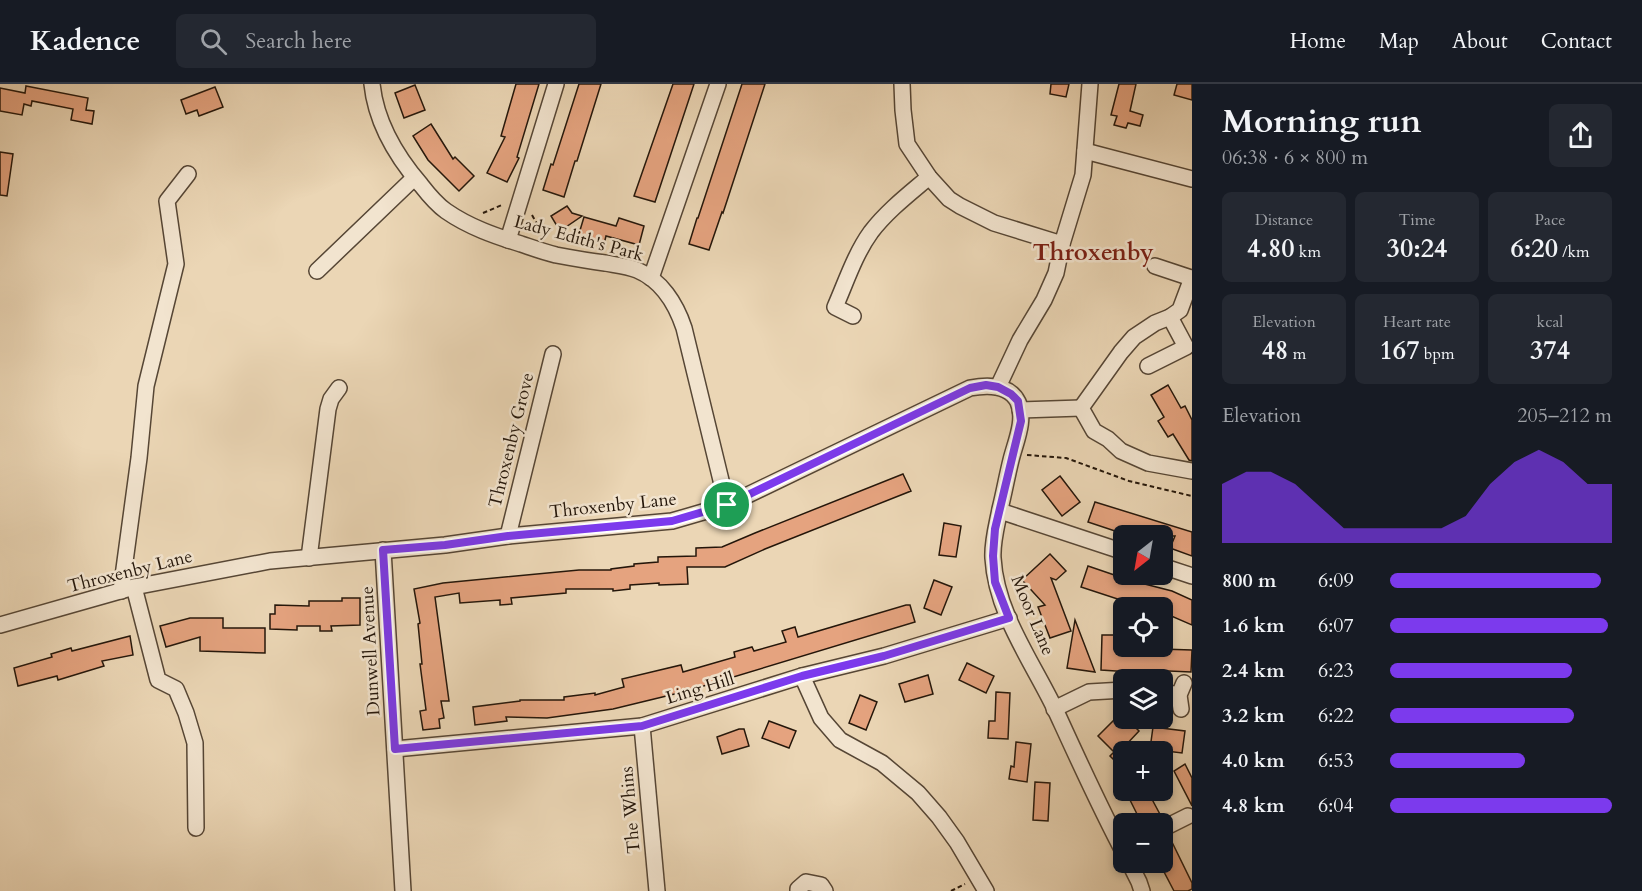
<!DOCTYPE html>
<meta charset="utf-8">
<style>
:root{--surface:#171b24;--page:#242831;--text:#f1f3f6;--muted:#9ea1a6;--line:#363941;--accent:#7c3aed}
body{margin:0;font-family:Cardo,serif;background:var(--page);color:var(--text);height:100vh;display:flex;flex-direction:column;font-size:22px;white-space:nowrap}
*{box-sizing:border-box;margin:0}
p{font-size:20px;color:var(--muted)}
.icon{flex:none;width:33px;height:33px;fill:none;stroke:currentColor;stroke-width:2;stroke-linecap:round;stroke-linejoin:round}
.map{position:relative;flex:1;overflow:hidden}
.side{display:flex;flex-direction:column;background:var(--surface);width:450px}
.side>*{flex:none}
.needle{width:39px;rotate:211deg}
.fabs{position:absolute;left:1113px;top:441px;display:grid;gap:12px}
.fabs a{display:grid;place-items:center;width:60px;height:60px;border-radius:9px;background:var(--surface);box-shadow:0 3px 9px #0003;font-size:30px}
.pin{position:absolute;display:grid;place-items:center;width:51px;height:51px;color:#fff;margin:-26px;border:3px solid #fff;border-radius:50%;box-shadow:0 2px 6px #0007}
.round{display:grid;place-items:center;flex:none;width:63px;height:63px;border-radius:9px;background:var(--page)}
.overview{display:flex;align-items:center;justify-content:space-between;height:102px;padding:0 30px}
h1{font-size:33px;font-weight:700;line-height:45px}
.stats{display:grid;grid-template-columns:repeat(3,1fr);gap:9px;height:102px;padding:6px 30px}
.stats div{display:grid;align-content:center;border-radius:9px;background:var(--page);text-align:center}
.stats b{font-size:26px;font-weight:700}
.stats small{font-size:16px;font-weight:400}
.stats p{font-size:16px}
.chart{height:168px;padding:12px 30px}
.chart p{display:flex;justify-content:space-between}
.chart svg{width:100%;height:108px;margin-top:6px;fill:var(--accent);opacity:.7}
ul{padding:0 30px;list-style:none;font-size:20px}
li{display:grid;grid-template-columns:96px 72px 1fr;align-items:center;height:45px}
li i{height:15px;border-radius:8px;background:var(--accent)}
header{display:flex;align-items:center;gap:36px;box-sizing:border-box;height:84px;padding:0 30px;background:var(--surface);border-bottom:2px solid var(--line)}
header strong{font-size:28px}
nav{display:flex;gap:33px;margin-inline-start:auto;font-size:21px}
.search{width:420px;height:54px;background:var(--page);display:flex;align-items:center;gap:15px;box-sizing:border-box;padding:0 21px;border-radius:9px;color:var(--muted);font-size:22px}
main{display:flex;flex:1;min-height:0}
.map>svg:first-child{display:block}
.building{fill:#e5a37f;stroke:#24160a;stroke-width:1.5}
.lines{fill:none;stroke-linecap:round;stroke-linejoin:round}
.minor-casing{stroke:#564635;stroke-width:18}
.path{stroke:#24160a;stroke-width:2;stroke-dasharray:4.5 3;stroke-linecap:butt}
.minor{stroke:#f2e4cf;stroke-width:15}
.route-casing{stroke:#fff;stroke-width:12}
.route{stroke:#7c3aed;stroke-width:8}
.labels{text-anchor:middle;stroke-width:5;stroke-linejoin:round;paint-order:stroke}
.street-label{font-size:18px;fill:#24160a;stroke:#f2e4cf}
.district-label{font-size:24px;font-weight:bold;fill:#7a1f14;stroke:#f2e4cf}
</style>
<header>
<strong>Kadence</strong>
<div class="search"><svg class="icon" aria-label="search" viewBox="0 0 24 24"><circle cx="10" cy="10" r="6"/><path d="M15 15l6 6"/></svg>Search here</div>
<nav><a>Home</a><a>Map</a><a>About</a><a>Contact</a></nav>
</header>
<main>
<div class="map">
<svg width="1192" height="807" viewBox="0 0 1192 807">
<rect width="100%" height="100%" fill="#ebd6b5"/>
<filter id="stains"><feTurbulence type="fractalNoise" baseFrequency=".00333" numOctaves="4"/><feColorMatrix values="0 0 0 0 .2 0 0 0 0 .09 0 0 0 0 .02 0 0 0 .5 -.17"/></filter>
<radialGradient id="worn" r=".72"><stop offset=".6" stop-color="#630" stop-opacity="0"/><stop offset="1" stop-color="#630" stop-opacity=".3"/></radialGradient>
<!-- building -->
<g class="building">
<polygon points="516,0 539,0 517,73 519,74 507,98 487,89 505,53 501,52"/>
<polygon points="579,0 601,0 577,77 575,77 564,113 543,106 551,80 553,81"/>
<polygon points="673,0 694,0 655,118 634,112"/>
<polygon points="742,0 765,0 723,129 722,128 709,166 689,160 697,134 698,134"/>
<polygon points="1051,0 1069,0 1066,13 1050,10"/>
<polygon points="1119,0 1136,0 1130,27 1143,31 1140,42 1128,39 1126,44 1114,41 1117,32 1111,31"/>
<polygon points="1177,0 1192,0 1192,16 1174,11"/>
<polygon points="415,1 425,26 404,34 395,9"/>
<polygon points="26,2 88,14 86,26 94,27 92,40 71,36 73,25 32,17 31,22 24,20 22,31 0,27 0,4 25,9"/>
<polygon points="215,3 223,23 199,32 197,26 186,30 181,16"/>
<polygon points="431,40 453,75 455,73 474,92 459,107 428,76 413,52"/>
<polygon points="0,68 13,70 7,112 0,111"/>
<polygon points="567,122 572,129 582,132 560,147 551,132"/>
<polygon points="584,133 616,142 619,134 644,142 639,161 606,152 604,160 578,153"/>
<polygon points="1168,301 1181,324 1185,322 1192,336 1192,377 1189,376 1173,350 1168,353 1158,337 1164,333 1151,311"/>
<polygon points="903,390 911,407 765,465 725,483 687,483 688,500 659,501 659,499 630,501 630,505 613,507 613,505 566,505 566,509 511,514 512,520 500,521 500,516 460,519 459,509 435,513 449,617 441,617 444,634 439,635 440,644 423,646 420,627 426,626 420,580 422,580 418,540 420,539 414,505 443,499 579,486 611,486 611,485 634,482 634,480 658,478 658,473 696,472 696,464 722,463 755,449"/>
<polygon points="1060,392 1080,418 1062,432 1042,406"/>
<polygon points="1095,418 1192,448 1192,472 1170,464 1175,452 1130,452 1088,438"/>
<polygon points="944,439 961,442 956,473 939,471"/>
<polygon points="1050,470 1066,487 1056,496 1051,494 1071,547 1050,554 1038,523 1045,521 1022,496"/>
<polygon points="1088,482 1129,496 1172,507 1192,516 1192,541 1162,528 1162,524 1145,524 1081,503"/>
<polygon points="934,496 952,503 941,531 924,524"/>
<polygon points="342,514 360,514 360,541 331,542 332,547 320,547 320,542 297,542 297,546 270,545 270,530 275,530 275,521 309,522 309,517 342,517"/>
<polygon points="906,521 910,521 915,538 687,607 613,625 547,634 506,633 507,637 475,641 473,623 520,617 520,616 564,616 564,613 595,609 595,611 624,603 622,595 681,581 683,588 735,573 734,568 752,563 754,567 786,558 782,547 795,543 798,553"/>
<polygon points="190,534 223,534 223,544 265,544 265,569 200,567 200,553 166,563 160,542"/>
<polygon points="1075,536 1095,588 1067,584"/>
<polygon points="1102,551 1114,551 1114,565 1145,567 1145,562 1161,562 1161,565 1192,566 1191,588 1146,586 1146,589 1101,586"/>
<polygon points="130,552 133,571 102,577 104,582 58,596 57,592 18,602 14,584 52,573 51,570 71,564 72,567"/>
<polygon points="967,579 994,592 986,609 959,596"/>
<polygon points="928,591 933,610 905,618 899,600"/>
<polygon points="996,608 1010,609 1008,655 988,654 989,637 995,637"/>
<polygon points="860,611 877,618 866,646 849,639"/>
<polygon points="1121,629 1124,634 1126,634 1139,647 1124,663 1124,686 1110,672 1114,668 1098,652"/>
<polygon points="769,637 796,647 789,664 762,654"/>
<polygon points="1153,643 1185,647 1182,669 1150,665"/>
<polygon points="739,645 744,645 749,662 722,670 717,653"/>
<polygon points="1016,658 1031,660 1027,698 1009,695 1011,682 1014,683"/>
<polygon points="1185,680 1192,694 1192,722 1174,687"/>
<polygon points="1035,698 1050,699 1048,737 1033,736"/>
<polygon points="1125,706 1147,706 1162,734 1154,740 1142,740"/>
<polygon points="1169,752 1192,799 1192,805 1188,807 1174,807 1162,784 1162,755"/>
</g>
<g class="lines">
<defs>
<g id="minor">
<path d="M372,0C376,39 396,72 421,101C428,110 436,120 446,127C469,143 495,152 521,160C533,164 544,168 556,171C572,174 589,177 605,179C616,181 627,182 637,186C661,196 676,220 684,244L727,421"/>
<polyline points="902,0 903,26 907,60 929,93 949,115 960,122 994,139 1062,160"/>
<polyline points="1085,67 1192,95"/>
<polyline points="508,156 556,0"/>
<polyline points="1155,182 1191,194"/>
<polyline points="317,187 414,94"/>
<polyline points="651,194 718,0"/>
<polyline points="1192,194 1180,226 1170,233 1155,239 1134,253 1121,268 1081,324 1094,347 1108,355 1121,367 1148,379 1192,387"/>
<path d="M853,232L835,223C846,198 855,170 871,148C887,127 909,110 929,93"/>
<polyline points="1148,282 1186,263 1170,233"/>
<polyline points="998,303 1020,256 1044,216 1056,189 1062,160 1083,91 1090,0"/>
<polyline points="1020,326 1081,324"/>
<polyline points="1000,427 1124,468"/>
<polyline points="508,452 553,270"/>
<polyline points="383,466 403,807"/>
<polyline points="309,474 328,325 331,315 339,304"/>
<polyline points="1162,482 1192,492"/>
<polyline points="134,503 158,596 176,605 186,629 195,659 196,744"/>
<polyline points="121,507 139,374 146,302 176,180 167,117 188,90"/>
<path d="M0,541L134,503L270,477L445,461L508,452L672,437L727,421L970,304C986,301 1009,300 1018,318C1026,336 1015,359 1011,376C1007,392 1004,409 1000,425C997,441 992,458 993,474C996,529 1032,577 1055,625C1077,673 1099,722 1124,769"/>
<polyline points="802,592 821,634 840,656 882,679 918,709 939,733 957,758 986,807"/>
<polyline points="1162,608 1179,611"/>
<polyline points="1054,625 1089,608 1124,606"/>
<polyline points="1181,625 1179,611 1184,599"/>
<polyline points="642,642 657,807"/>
<polyline points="395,665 642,642 802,592 884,572 1009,534"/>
<polyline points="1162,745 1188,732"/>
<polyline points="1129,778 1139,798 1142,807"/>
<polyline points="798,807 798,805 806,798 821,801 825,807"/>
</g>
</defs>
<!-- minor casing -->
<use href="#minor" class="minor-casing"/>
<!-- path -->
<g class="path">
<polyline points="483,129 502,121"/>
<polyline points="532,131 544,152"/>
<polyline points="1027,371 1066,374 1129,397 1192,412"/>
<polyline points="951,807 965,800"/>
</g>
<!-- minor -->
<use href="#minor" class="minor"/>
</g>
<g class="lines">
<defs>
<polygon id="route" points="986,301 998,303 1011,310 1018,317 1021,337 995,445 993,472 995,498 1009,534 884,572 802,592 642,642 395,665 383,466 445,461 508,452 672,437 727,421 970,304"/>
</defs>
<!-- route casing -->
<use href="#route" class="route-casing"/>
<!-- route -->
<use href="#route" class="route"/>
</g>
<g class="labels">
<!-- street labels -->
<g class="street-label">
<text transform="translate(579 154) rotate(15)" y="6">Lady Edith's Park</text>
<text transform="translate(511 356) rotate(-76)" y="6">Throxenby Grove</text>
<text transform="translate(613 421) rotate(-6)" y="6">Throxenby Lane</text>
<text transform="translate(130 487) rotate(-14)" y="6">Throxenby Lane</text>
<text transform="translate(1033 531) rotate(67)" y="6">Moor Lane</text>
<text transform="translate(370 567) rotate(-93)" y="6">Dunwell Avenue</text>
<text transform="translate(700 604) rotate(-17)" y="6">Ling Hill</text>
<text transform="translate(630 726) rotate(-95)" y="6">The Whins</text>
</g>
<!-- district labels -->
<g class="district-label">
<text x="1093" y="176">Throxenby</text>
</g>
</g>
<rect width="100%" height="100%" filter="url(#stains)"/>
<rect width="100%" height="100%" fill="url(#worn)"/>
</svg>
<div class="fabs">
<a><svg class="needle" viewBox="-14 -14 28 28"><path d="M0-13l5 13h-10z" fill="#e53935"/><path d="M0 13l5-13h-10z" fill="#9ea1a6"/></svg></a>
<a><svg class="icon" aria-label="locate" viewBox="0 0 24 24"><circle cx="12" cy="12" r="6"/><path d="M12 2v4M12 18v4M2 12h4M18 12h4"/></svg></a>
<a><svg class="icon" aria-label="layers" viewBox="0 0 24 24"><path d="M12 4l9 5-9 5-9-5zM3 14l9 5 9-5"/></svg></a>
<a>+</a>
<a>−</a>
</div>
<div class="pin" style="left:727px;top:421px;background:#1e9e55"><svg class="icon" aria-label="arrive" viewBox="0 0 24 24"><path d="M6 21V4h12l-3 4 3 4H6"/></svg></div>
</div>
<section class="side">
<div class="overview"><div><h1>Morning run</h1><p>06:38 · 6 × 800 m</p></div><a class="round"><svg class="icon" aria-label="share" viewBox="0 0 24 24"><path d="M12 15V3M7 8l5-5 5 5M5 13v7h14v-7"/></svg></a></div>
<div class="stats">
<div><p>Distance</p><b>4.80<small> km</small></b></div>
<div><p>Time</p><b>30:24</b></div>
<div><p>Pace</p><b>6:20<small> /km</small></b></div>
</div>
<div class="stats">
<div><p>Elevation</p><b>48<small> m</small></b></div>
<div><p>Heart rate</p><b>167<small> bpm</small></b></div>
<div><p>kcal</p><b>374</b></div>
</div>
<div class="chart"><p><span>Elevation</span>205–212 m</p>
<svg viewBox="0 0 160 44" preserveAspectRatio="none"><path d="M0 44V20L10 15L20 15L30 20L40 29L50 38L60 38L70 38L80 38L90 38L100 33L110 20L120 11L130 6L140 11L150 20L160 20V44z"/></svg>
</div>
<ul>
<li><b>800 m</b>6:09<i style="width:95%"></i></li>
<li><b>1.6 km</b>6:07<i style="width:98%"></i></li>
<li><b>2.4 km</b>6:23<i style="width:82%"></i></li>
<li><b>3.2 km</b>6:22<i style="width:83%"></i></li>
<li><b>4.0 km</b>6:53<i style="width:61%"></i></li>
<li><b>4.8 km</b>6:04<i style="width:100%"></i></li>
</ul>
</section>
</main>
